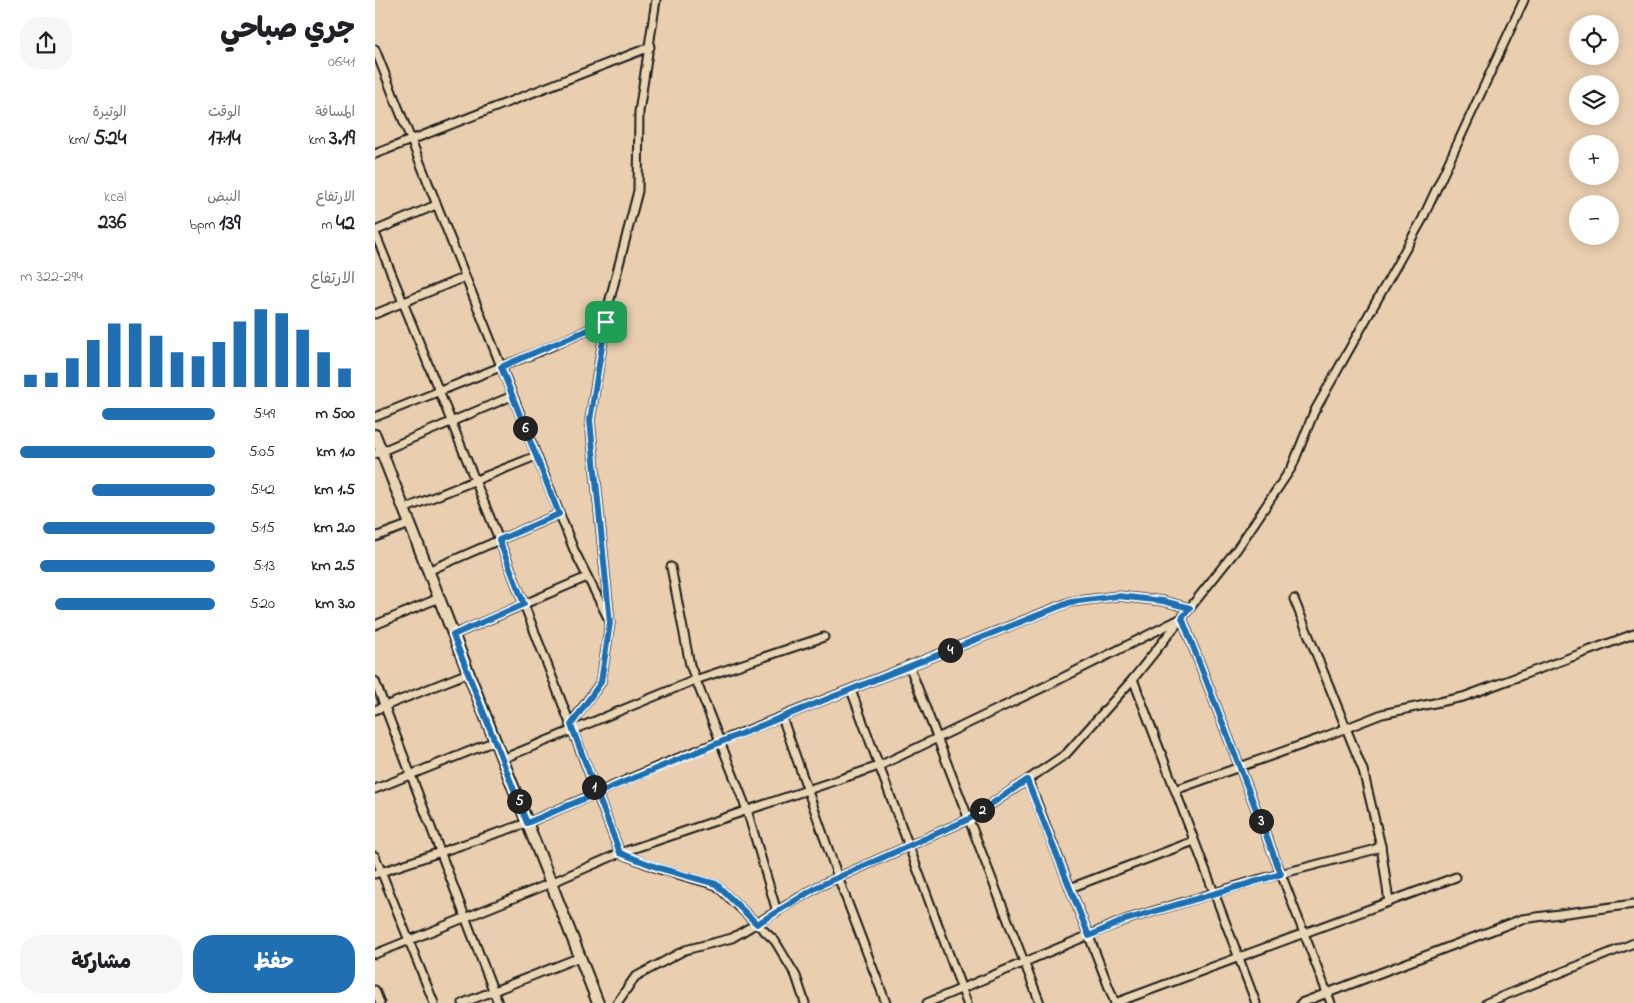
<!DOCTYPE html>
<html lang="ar">
<meta charset="utf-8">
<style>
:root{--surface:#fff;--page:#f6f6f6;--text:#202124;--muted:#757577;--accent:#1f6fb2}
body{margin:0;font-family:"Indie Flower","Playpen Sans Arabic",sans-serif;background:var(--page);color:var(--text);direction:rtl;height:100vh;display:flex;flex-direction:column;font-size:19px;white-space:nowrap}
*{box-sizing:border-box;margin:0}
p{font-size:16px;color:var(--muted)}
.icon{flex:none;width:28px;height:28px;fill:none;stroke:currentColor;stroke-width:2;stroke-linecap:round;stroke-linejoin:round}
.map{position:relative;flex:1;overflow:hidden;direction:ltr}
.side{display:flex;flex-direction:column;background:var(--surface);width:375px}
.side>*{flex:none}
.buttons{position:absolute;left:1194px;top:15px;display:grid;gap:10px}
.buttons a{display:grid;place-items:center;width:50px;height:50px;border-radius:50%;background:var(--surface);box-shadow:0 2px 12px #0003;font-size:25px}
.pin{position:absolute;display:grid;place-items:center;width:42px;height:42px;color:#fff;margin:-21px;border-radius:10px;box-shadow:0 2px 8px #0006}
.km{position:absolute;width:25px;height:25px;margin:-12px;border-radius:50%;background:#222;color:#fff;font-size:14px;line-height:25px;text-align:center}
.round{display:grid;place-items:center;flex:none;width:52px;height:52px;border-radius:20px;background:var(--page)}
.head{display:flex;align-items:center;justify-content:space-between;height:85px;padding:0 20px}
h1{font-size:28px;font-weight:800;line-height:38px}
.stats{display:grid;grid-template-columns:repeat(3,1fr);gap:8px;height:85px;padding:5px 20px}
.stats div{display:grid;align-content:center}
.stats b{font-size:21px;font-weight:800}
.stats small{font-size:14px;font-weight:400}
.stats p{font-size:14px}
.chart{height:140px;padding:10px 20px}
.chart p{display:flex;justify-content:space-between}
.chart svg{width:100%;height:90px;margin-top:5px;stroke:var(--accent);stroke-width:6}
.cta{display:flex;gap:10px;margin-top:auto;padding:10px 20px}
.cta a{flex:1;height:58px;border-radius:20px;background:var(--accent);color:#fff;font-size:20px;font-weight:800;line-height:58px;text-align:center}
.cta a+a{background:var(--page);color:var(--text)}
ul{padding:0 20px;list-style:none;font-size:16px}
li{display:grid;grid-template-columns:80px 60px 1fr;align-items:center;height:38px}
li i{height:12px;border-radius:6px;background:var(--accent)}
main{display:flex;flex:1;min-height:0}
.map>svg:first-child{display:block}
.lines{fill:none;stroke-linecap:round;stroke-linejoin:round}
.street-casing{stroke:#1c1c1c;stroke-width:11}
.secondary-casing{stroke:#1c1c1c;stroke-width:14}
.street{stroke:#ead6b4;stroke-width:7}
.secondary{stroke:#ead6b4;stroke-width:10}
.route-casing{stroke:#fff;stroke-width:10}
.route{stroke:#1f6fb2;stroke-width:6}
</style>
<main>
<div class="map">
<svg width="1259" height="1003" viewBox="0 0 1259 1003">
<rect width="100%" height="100%" fill="#e9ceaf"/>
<filter id="ink" filterUnits="userSpaceOnUse"><feTurbulence type="fractalNoise" baseFrequency=".02" numOctaves="2"/><feDisplacementMap in="SourceGraphic" scale="10" xChannelSelector="R" yChannelSelector="G"/><feConvolveMatrix kernelMatrix="1 2 1 2 8 2 1 2 1" color-interpolation-filters="sRGB"/></filter>
<g filter="url(#ink)">
<g class="lines">
<defs>
<g id="street">
<polyline points="0,49 199,550 233,618"/>
<polyline points="0,154 275,47"/>
<polyline points="0,231 61,205"/>
<polyline points="0,233 125,542 245,853 284,869 341,885 400,941 421,976 430,1003"/>
<polyline points="0,314 90,277"/>
<polyline points="0,417 163,352 231,322"/>
<polyline points="0,454 137,396"/>
<polyline points="29,509 161,456"/>
<polyline points="0,537 35,524"/>
<polyline points="296,567 315,665 372,810 402,912"/>
<polyline points="53,571 184,514"/>
<polyline points="919,599 988,770 1006,846 1014,902"/>
<polyline points="0,625 64,598"/>
<polyline points="78,635 212,577"/>
<polyline points="534,665 665,1003"/>
<polyline points="758,679 881,1003"/>
<polyline points="0,681 123,1003"/>
<polyline points="476,690 592,1003"/>
<polyline points="0,710 93,673"/>
<polyline points="407,717 463,877 511,1003"/>
<polyline points="195,725 226,682 235,623 215,420 234,303 263,191 264,112 281,0"/>
<polyline points="127,759 320,680 449,637"/>
<polyline points="653,780 740,1003"/>
<polyline points="0,789 120,741"/>
<polyline points="800,790 946,738 1007,714 1088,697 1259,634"/>
<polyline points="0,856 59,1003"/>
<polyline points="0,874 152,823 298,760 695,602 743,596 788,601 815,608"/>
<polyline points="695,888 819,841"/>
<polyline points="0,954 176,883 245,853 504,766 673,685 807,618 956,1003"/>
<polyline points="0,990 5,1003"/>
<polyline points="88,1003 205,957"/>
<polyline points="242,1003 260,977 310,950 357,938 444,886 594,819 691,754 758,679 862,549 917,467 939,412 1047,220 1149,0"/>
<polyline points="552,1003 750,920 882,880 998,850 1006,846"/>
<polyline points="740,1003 1081,877"/>
<polyline points="926,1003 1147,919 1259,904"/>
<polyline points="1111,1003 1259,943"/>
</g>
<polyline id="secondary" points="0,435 223,1003"/>
</defs>
<!-- street casing -->
<use href="#street" class="street-casing"/>
<!-- secondary casing -->
<use href="#secondary" class="secondary-casing"/>
<!-- street -->
<use href="#street" class="street"/>
<!-- secondary -->
<use href="#secondary" class="secondary"/>
</g>
</g>
<g class="lines" filter="url(#ink)">
<defs>
<path id="route" d="M231,322L215,420L235,623L226,682L196,725L245,853L284,868L341,884L382,924L444,886L594,819L652,780L714,936L750,920L906,874L807,618L815,608L788,601L743,596L696,602C514,674 332,746 152,823L78,635L149,604L124,540L184,514L126,367L231,322"/>
</defs>
<!-- route casing -->
<use href="#route" class="route-casing"/>
<!-- route -->
<use href="#route" class="route"/>
</g>
</svg>
<div class="buttons">
<a><svg class="icon" aria-label="locate" viewBox="0 0 24 24"><circle cx="12" cy="12" r="6"/><path d="M12 2v4M12 18v4M2 12h4M18 12h4"/></svg></a>
<a><svg class="icon" aria-label="layers" viewBox="0 0 24 24"><path d="M12 4l9 5-9 5-9-5zM3 14l9 5 9-5"/></svg></a>
<a>+</a>
<a>−</a>
</div>
<div class="pin" style="left:231px;top:322px;background:#1e9e55"><svg class="icon" aria-label="arrive" viewBox="0 0 24 24"><path d="M6 21V4h12l-3 4 3 4H6"/></svg></div>
<b class="km" style="left:219px;top:787px">1</b>
<b class="km" style="left:607px;top:810px">2</b>
<b class="km" style="left:886px;top:821px">3</b>
<b class="km" style="left:575px;top:650px">4</b>
<b class="km" style="left:144px;top:801px">5</b>
<b class="km" style="left:150px;top:428px">6</b>
</div>
<section class="side">
<div class="head"><div><h1>جري صباحي</h1><p>06:41</p></div><a class="round"><svg class="icon" aria-label="share" viewBox="0 0 24 24"><path d="M12 15V3M7 8l5-5 5 5M5 13v7h14v-7"/></svg></a></div>
<div class="stats">
<div><p>المسافة</p><b>3.19<small> km</small></b></div>
<div><p>الوقت</p><b>17:14</b></div>
<div><p>الوتيرة</p><b>5:24<small> /km</small></b></div>
</div>
<div class="stats">
<div><p>الارتفاع</p><b>42<small> m</small></b></div>
<div><p>النبض</p><b>139<small> bpm</small></b></div>
<div><p>kcal</p><b>236</b></div>
</div>
<div class="chart"><p><span>الارتفاع</span>294–322 m</p>
<svg viewBox="0 0 160 44" preserveAspectRatio="none"><path d="M5 44V38M15 44V37M25 44V30M35 44V21M45 44V13M55 44V13M65 44V19M75 44V27M85 44V29M95 44V22M105 44V12M115 44V6M125 44V8M135 44V16M145 44V27M155 44V35"/></svg>
</div>
<ul>
<li><b>500 m</b>5:49<i style="width:58%"></i></li>
<li><b>1.0 km</b>5:05<i style="width:100%"></i></li>
<li><b>1.5 km</b>5:42<i style="width:63%"></i></li>
<li><b>2.0 km</b>5:15<i style="width:88%"></i></li>
<li><b>2.5 km</b>5:13<i style="width:90%"></i></li>
<li><b>3.0 km</b>5:20<i style="width:82%"></i></li>
</ul>
<div class="cta"><a>حفظ</a><a>مشاركة</a></div>
</section>
</main>
